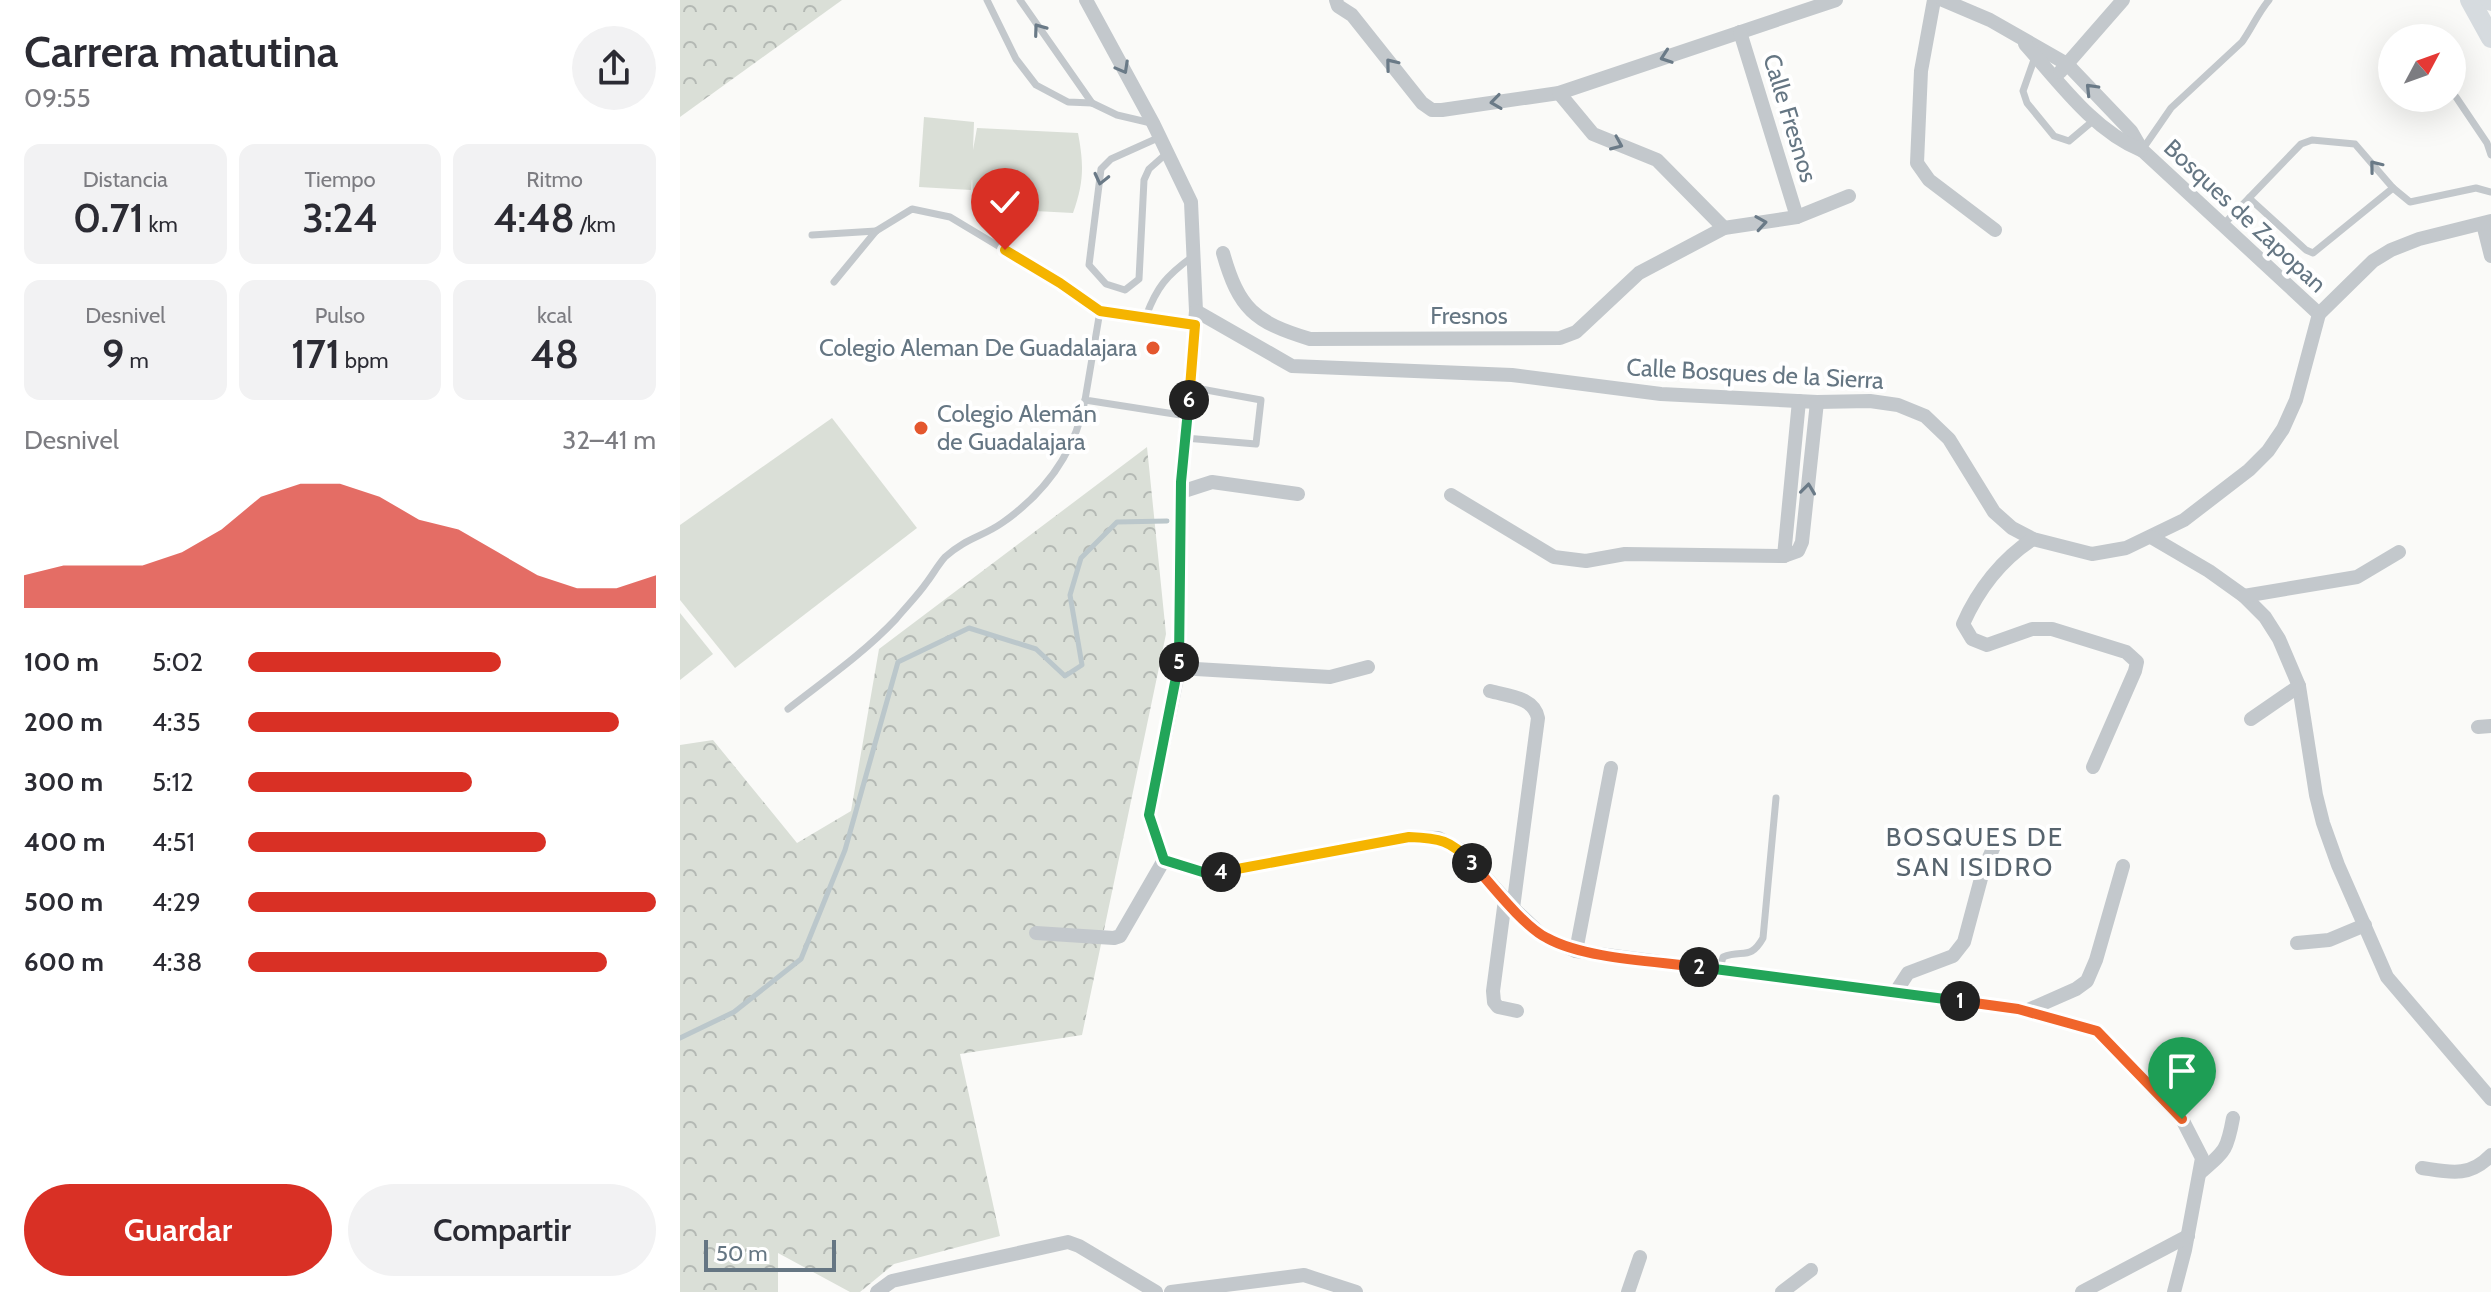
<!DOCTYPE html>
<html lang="es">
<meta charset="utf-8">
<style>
:root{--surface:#fff;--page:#f2f2f3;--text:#2b2b33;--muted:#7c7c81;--accent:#d93025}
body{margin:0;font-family:Cabin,sans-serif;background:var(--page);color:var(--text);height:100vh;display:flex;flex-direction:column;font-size:30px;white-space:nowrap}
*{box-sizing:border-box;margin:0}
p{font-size:26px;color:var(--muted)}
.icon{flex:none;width:44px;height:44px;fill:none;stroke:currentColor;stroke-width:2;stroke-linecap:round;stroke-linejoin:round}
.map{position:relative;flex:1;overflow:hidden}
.side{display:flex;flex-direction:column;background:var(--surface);width:680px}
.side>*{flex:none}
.needle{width:52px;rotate:49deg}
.controls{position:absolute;left:1698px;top:24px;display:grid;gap:16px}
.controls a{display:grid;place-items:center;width:88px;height:88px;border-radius:50%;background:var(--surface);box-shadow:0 8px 32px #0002;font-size:40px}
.scale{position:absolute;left:24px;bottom:20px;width:132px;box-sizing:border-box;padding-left:8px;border:4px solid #657683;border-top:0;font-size:22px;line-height:28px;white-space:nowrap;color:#657683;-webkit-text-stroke:6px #fff;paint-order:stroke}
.pin{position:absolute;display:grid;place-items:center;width:68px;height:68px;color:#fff;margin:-82px -34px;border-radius:50% 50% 50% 0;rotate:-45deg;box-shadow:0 0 8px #0007}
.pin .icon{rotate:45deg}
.km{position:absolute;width:40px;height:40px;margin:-20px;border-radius:50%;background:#222;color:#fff;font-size:22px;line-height:40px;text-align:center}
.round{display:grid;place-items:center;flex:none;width:84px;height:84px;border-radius:42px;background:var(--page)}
.summary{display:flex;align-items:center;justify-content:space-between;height:136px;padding:0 24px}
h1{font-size:44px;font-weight:600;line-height:60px}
.figures{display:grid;grid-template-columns:repeat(3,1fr);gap:12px;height:136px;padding:8px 24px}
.figures div{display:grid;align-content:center;border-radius:16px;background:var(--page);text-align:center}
.figures b{font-size:40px;font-weight:600}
.figures small{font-size:22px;font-weight:400}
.figures p{font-size:22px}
.chart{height:224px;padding:16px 24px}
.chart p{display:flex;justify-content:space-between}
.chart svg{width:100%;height:144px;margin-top:8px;fill:var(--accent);opacity:.7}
.primary-button{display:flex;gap:16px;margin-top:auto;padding:16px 24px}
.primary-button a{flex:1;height:92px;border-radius:48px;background:var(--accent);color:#fff;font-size:32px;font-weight:600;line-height:92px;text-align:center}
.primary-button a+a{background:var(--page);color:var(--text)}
ul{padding:0 24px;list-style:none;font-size:26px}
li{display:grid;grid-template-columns:128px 96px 1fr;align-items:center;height:60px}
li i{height:20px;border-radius:10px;background:var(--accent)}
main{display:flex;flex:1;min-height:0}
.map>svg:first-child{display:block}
.forest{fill:url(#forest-crowns)}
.pitch{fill:#dadfd7}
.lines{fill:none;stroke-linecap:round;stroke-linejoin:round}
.stream{stroke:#bbc7cb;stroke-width:5}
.service{stroke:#c3c8cc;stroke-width:7}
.minor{stroke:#c3c8cc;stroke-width:14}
.secondary{stroke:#d6dbdf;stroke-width:20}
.oneway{stroke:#6a7a87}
.split-1-casing{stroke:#fff;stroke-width:16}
.split-2-casing{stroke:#fff;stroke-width:16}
.split-3-casing{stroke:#fff;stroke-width:16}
.split-4-casing{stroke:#fff;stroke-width:16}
.split-5-casing{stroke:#fff;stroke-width:16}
.split-6-casing{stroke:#fff;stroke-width:16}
.split-7-casing{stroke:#fff;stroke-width:16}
.split-1{stroke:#f0652b;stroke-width:10}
.split-2{stroke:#22a559;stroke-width:10}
.split-3{stroke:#f0652b;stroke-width:10}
.split-4{stroke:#f5b400;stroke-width:10}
.split-5{stroke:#22a559;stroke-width:10}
.split-6{stroke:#22a559;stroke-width:10}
.split-7{stroke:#f5b400;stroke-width:10}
.poi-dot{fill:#e4572e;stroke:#fff;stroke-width:3}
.labels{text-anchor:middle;stroke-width:8;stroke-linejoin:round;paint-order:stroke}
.street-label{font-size:24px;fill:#657683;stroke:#fff}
.poi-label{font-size:24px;fill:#657683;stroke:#fff;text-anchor:end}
.neighbourhood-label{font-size:26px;letter-spacing:2px;fill:#57646e;stroke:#fff}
</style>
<main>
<section class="side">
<div class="summary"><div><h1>Carrera matutina</h1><p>09:55</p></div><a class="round"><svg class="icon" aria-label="share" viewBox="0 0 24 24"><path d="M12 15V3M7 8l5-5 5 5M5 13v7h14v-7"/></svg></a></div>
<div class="figures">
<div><p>Distancia</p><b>0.71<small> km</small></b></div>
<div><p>Tiempo</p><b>3:24</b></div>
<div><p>Ritmo</p><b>4:48<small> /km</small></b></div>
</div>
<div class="figures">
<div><p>Desnivel</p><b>9<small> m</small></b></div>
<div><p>Pulso</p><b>171<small> bpm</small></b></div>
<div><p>kcal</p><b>48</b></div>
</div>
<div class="chart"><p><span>Desnivel</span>32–41 m</p>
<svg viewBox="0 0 160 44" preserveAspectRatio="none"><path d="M0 44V34L10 31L20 31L30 31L40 27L50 20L60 10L70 6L80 6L90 10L100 17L110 20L120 27L130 34L140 38L150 38L160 34V44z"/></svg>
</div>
<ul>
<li><b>100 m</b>5:02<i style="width:62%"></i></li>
<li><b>200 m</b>4:35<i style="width:91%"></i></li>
<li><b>300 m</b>5:12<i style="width:55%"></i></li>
<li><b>400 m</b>4:51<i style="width:73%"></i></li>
<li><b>500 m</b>4:29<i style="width:100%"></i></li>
<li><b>600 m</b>4:38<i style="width:88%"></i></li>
</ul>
<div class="primary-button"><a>Guardar</a><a>Compartir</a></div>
</section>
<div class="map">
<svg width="1811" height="1292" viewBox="0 0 1811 1292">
<defs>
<pattern id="forest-crowns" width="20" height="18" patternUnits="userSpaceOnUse" patternTransform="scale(2)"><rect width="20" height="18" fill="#dadfd7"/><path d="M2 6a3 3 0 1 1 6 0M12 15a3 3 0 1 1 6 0" fill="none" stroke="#b4b9b4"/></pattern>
</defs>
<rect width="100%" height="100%" fill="#fafaf8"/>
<!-- forest -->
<g class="forest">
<polygon points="0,0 162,0 0,117"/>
<polygon points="467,447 486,634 402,1035 280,1054 320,1236 214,1264 180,1292 170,1292 98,1253 98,1292 0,1292 0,745 33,740 117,843 171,811 199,649"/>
</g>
<!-- pitch -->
<g class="pitch">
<path d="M244,117L294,122L293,150L297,128L398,133C404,165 404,182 393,213L294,208L292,179L291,190L239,187Z"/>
<polygon points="152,418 237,528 55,668 0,600 0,525"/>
<polygon points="0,613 33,654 0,680"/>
</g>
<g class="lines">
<!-- stream -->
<polyline class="stream" points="0,1038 54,1012 121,959 165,850 218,662 289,628 356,649 385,676 402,665 390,595 401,558 437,522 487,521"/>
<!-- service -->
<g class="service">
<polyline points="307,0 336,59 356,85 388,102 412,103 437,115 471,123"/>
<polyline points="340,0 412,103"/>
<polyline points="1355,57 1343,91 1347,103 1374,136 1389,141 1414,120"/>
<polyline points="1776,97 1807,143 1811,155"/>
<polyline points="480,137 431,159 421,169 409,265 426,284 445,290 459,279 464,180 469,169 487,153"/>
<path d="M1462,150L1491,108L1562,42C1572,28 1578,13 1589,0"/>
<polyline points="1569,198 1626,250 1633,253 1713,188"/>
<polyline points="1543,225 1621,144 1632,140 1675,144 1713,188 1730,202 1796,188 1811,192"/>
<polyline points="132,235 196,231"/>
<polyline points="154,282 196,231 232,209 270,217 380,283 420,311"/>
<path d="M466,316C477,287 486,276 512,257"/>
<polyline points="507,416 405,400 420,311 515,325"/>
<polyline points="505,438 576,444 581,400 510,387"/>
<path d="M108,709C145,680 184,653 216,619C226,607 238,595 247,582C253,574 258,565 265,557C286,538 302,537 322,523C365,493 395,452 405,400"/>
<path d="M1040,969L1043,957C1063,949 1070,961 1083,938L1096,798"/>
</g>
<!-- minor -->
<g class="minor">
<polyline points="406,0 473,123 511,202 516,311 501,482 499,668 469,815 484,860 529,874 729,837 758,838 782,851 833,908 864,937 896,951 1338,1009 1417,1031 1502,1119 1522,1158 1505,1250 1494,1292"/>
<polyline points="656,0 658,6 672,15 742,103 752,110 762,110 879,93 1156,0"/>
<polyline points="1254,0 1241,71 1237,163 1249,180 1315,230"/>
<polyline points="1263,0 1310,20 1387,64 1451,131 1462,150 1639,314"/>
<polyline points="1060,32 1117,217"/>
<path d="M1345,44C1379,82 1413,130 1461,150"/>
<polyline points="1380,72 1443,0"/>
<polyline points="879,93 913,134 977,160 1044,228"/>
<polyline points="1803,224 1811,256"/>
<path d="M543,253C559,309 574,322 630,339L880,338L896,332L959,273L1044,228L1117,217L1169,196"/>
<polyline points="516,311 612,366 832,375 981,394 1137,402 1190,401 1218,405 1245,416 1269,439 1314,512 1332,528 1353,539 1412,554 1446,548 1504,520 1569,470 1588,451 1603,429 1616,400 1639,314 1693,261 1711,250 1739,239 1811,221"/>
<polyline points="501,492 532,482 618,494"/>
<polyline points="771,495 874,557 906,561 945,554 1104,556 1118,551 1122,542 1137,402"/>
<polyline points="1471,537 1529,571 1564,596 1585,617 1599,639 1619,686 1636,795 1643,823 1658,865 1707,977 1811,1099"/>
<path d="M1353,539C1322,559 1298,590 1283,624L1292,639L1307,645L1352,629H1372L1446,652L1457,662L1455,671L1413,767"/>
<polyline points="1104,556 1119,401"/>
<polyline points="1564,596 1677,577 1719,552"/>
<polyline points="499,668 650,677 688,667"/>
<path d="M810,691C828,696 854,697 858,718L833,908"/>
<polyline points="1571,719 1619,686"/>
<polyline points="1798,727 1811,726"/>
<polyline points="825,900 813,991 814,1002 818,1007 837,1011"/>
<polyline points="356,933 434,938 440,936 484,860"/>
<polyline points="1617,943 1649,940 1685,925"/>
<polyline points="896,951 931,768"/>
<polyline points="1215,993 1228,973 1273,956 1284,942 1303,871 1315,844"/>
<polyline points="1346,1011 1396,989 1407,981 1416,960 1443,866"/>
<path d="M1742,1168C1769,1172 1789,1178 1811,1155"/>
<path d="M1520,1173C1545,1151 1547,1151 1553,1118"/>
<polyline points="197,1292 212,1281 388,1242 399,1246 476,1292"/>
<polyline points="491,1292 624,1275 676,1292"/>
<polyline points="948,1292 960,1257"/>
<polyline points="1102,1292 1131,1270"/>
<polyline points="1402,1292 1508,1236"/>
</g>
<!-- secondary -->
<g class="secondary">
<polyline points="1790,0 1811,38"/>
<polyline points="1810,0 1811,1"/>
</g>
</g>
<!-- one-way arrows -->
<defs><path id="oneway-chevron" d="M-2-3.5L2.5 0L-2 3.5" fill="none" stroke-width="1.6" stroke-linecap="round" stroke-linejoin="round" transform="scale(2)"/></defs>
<g class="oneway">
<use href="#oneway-chevron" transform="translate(359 29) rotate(-126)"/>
<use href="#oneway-chevron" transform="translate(986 57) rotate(161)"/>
<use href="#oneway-chevron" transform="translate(711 64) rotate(-129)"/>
<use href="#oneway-chevron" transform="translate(443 68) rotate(61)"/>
<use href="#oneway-chevron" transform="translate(1411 89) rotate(-134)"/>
<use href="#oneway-chevron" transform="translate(816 102) rotate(172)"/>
<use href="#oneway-chevron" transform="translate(937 144) rotate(23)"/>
<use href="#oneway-chevron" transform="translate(1695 166) rotate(-129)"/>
<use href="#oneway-chevron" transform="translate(421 179) rotate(103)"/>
<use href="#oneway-chevron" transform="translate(1081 223) rotate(-9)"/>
<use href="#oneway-chevron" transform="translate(1128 489) rotate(-83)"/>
</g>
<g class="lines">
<defs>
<polyline id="split-1" points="1280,1001 1338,1009 1417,1031 1502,1119"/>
<polyline id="split-2" points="1019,967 1280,1001"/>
<path id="split-3" d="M792,863C810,883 844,927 867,938C905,959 975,961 1019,967"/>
<path id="split-4" d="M541,872L729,837C759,838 771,840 792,863"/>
<polyline id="split-5" points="499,662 469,815 484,860 529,874 541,872"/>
<polyline id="split-6" points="499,662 501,482 509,400"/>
<polyline id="split-7" points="325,250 380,283 420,311 515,325 509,400"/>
</defs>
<!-- split-1 casing -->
<use href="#split-1" class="split-1-casing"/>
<!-- split-2 casing -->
<use href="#split-2" class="split-2-casing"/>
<!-- split-3 casing -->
<use href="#split-3" class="split-3-casing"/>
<!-- split-4 casing -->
<use href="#split-4" class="split-4-casing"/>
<!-- split-5 casing -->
<use href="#split-5" class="split-5-casing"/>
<!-- split-6 casing -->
<use href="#split-6" class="split-6-casing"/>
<!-- split-7 casing -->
<use href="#split-7" class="split-7-casing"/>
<!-- split-1 -->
<use href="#split-1" class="split-1"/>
<!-- split-2 -->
<use href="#split-2" class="split-2"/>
<!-- split-3 -->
<use href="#split-3" class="split-3"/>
<!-- split-4 -->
<use href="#split-4" class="split-4"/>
<!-- split-5 -->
<use href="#split-5" class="split-5"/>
<!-- split-6 -->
<use href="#split-6" class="split-6"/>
<!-- split-7 -->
<use href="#split-7" class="split-7"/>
</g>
<!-- markers -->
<g class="poi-dot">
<circle cx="473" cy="348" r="8"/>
<circle cx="241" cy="428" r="8"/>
</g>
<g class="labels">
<!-- street labels -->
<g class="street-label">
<text transform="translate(1110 118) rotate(73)" y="8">Calle Fresnos</text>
<text transform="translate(1565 216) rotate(43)" y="8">Bosques de Zapopan</text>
<text x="789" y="324">Fresnos</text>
<text transform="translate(1075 374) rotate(3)" y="8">Calle Bosques de la Sierra</text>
</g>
<!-- poi labels -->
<g class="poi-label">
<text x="457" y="356">Colegio Aleman De Guadalajara</text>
<text x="257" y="422" text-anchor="start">Colegio Alemán<tspan x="257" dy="28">de Guadalajara</tspan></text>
</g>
<!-- neighbourhood labels -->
<g class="neighbourhood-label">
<text x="1295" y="846">BOSQUES DE<tspan x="1295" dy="30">SAN ISIDRO</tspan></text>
</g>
</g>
</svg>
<div class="controls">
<a><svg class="needle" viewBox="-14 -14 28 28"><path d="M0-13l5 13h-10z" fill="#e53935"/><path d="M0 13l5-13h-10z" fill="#7c7c81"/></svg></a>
</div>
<div class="scale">50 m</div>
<div class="pin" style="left:1502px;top:1119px;background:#1e9e55"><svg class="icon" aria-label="arrive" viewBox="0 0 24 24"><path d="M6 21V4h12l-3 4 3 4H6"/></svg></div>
<div class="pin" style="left:325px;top:250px;background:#d93025"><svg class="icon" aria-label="check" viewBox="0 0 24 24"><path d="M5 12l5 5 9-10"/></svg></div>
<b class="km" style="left:1280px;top:1001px">1</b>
<b class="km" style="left:1019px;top:967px">2</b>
<b class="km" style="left:792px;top:863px">3</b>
<b class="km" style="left:541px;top:872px">4</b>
<b class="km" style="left:499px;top:662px">5</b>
<b class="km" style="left:509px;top:400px">6</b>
</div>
</main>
